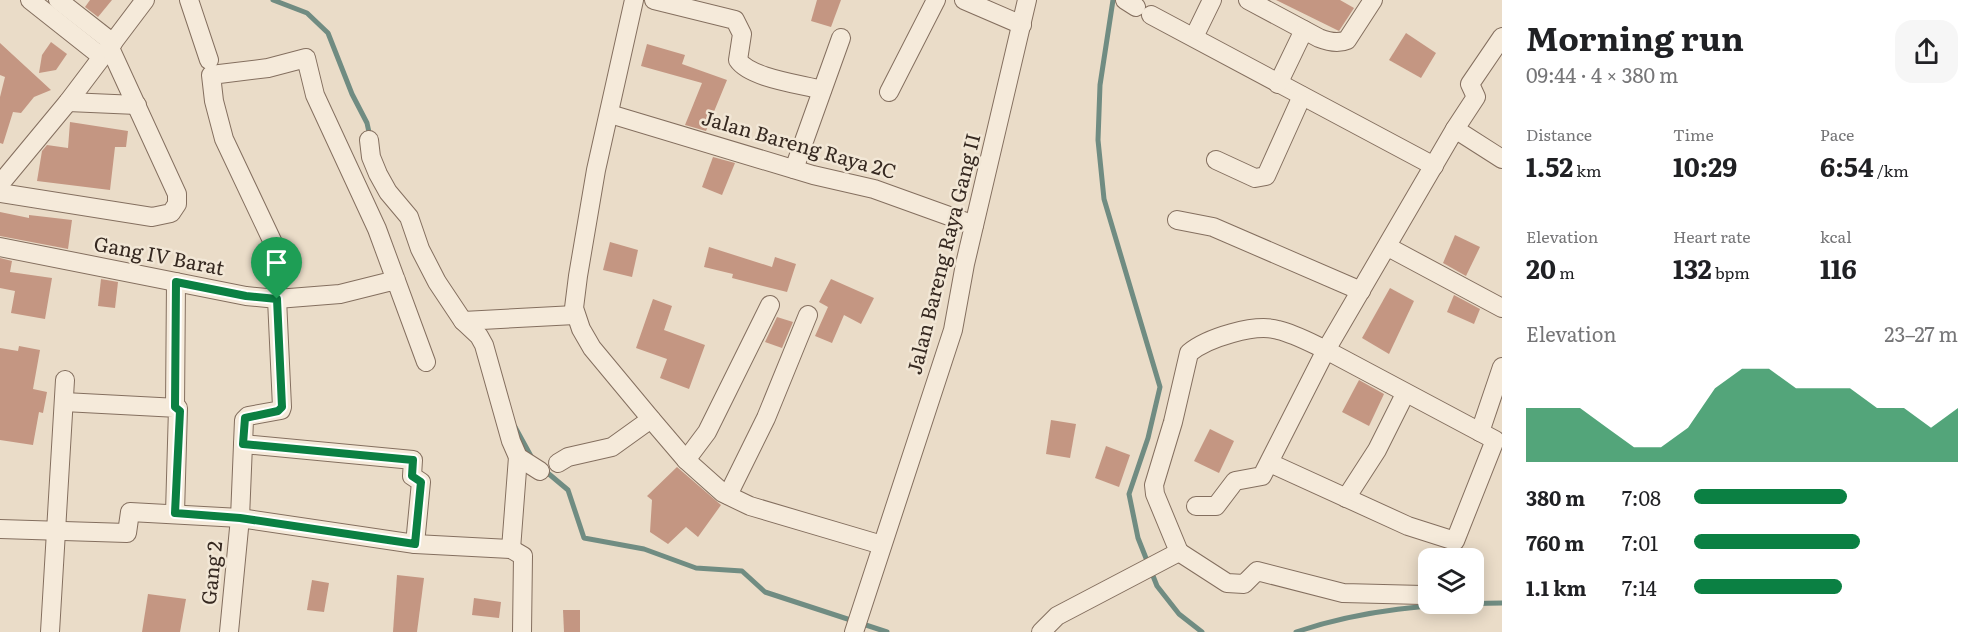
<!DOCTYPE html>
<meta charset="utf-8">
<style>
:root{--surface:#fff;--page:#f6f6f6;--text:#202124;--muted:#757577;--accent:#0b8043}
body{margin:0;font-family:Literata,serif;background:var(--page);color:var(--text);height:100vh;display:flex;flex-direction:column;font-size:22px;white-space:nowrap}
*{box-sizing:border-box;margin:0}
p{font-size:20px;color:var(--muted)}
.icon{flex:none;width:33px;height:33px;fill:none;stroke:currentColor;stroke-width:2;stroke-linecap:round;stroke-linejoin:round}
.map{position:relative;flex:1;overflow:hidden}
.drawer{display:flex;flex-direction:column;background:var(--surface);width:480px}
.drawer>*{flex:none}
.controls{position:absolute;left:1418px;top:548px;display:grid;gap:12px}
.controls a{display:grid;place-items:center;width:66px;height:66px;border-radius:12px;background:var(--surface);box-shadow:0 3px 15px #0003;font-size:30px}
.pin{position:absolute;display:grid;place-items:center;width:51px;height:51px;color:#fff;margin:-62px -26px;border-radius:50% 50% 50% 0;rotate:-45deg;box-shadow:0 0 6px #0007}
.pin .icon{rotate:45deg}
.round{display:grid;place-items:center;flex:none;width:63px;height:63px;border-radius:18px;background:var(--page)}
.overview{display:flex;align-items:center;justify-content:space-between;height:102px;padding:0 24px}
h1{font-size:33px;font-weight:700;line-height:45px}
.figures{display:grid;grid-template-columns:repeat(3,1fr);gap:9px;height:102px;padding:6px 24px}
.figures div{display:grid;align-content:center}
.figures b{font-size:26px;font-weight:700}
.figures small{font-size:16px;font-weight:400}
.figures p{font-size:16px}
.chart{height:168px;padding:12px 24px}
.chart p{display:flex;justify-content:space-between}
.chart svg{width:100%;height:108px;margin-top:6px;fill:var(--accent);opacity:.7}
ul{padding:0 24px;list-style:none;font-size:20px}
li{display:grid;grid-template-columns:96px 72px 1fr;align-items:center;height:45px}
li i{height:15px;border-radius:8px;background:var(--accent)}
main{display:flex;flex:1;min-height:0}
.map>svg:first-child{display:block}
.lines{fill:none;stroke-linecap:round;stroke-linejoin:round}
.stream{stroke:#708c82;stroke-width:5}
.building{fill:#c49682}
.minor-casing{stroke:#846f5f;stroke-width:20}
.minor{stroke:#f5eada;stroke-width:18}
.route-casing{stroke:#fff;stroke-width:12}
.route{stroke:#0b8043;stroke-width:8}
.labels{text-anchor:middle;stroke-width:5;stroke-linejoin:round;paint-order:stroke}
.street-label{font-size:20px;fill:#362921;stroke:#f2e7d6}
</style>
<main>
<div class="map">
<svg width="1502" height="632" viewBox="0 0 1502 632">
<rect width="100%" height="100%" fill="#eadcc8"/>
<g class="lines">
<!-- stream -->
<g class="stream">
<polyline points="273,0 307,13 328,33 352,94 367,123 370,137"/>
<polyline points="1113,0 1100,85 1098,140 1104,199 1160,387 1148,438 1129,494 1138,538 1157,586 1179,614 1202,632"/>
<polyline points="515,427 532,458"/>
<polyline points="543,469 568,490 584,538 644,549 696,568 742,571 765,592 887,632"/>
<path d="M1296,632C1364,609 1431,604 1502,603"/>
</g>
</g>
<!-- building -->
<g class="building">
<polygon points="90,0 112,0 98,17 85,7"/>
<polygon points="817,0 841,0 831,27 811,21"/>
<polygon points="1276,0 1340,0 1354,8 1339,31"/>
<polygon points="1406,33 1436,53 1421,78 1389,60"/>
<polygon points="51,42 67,54 56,70 39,73 42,55"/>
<polygon points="0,43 51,90 34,97 21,113 13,112 3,144 0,143 0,97 5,77 0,75"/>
<polygon points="647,44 685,55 682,64 727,80 706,131 685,125 702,83 641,66"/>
<polygon points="70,122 128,131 126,147 115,147 110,190 37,181 42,151 47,145 68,148"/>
<polygon points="713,157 735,163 722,195 702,187"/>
<polygon points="0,212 29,218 29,215 72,220 68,249 0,236"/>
<polygon points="1455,235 1480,247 1466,276 1443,263"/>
<polygon points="610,242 638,250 632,277 603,270"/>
<polygon points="709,247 772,267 775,257 796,264 787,292 732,278 733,274 704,267"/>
<polygon points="0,258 12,261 10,272 52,278 45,319 11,313 15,291 0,288"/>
<polygon points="101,279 118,282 115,308 98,306"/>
<polygon points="831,279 874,298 861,324 844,315 832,343 815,336 828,307 819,302"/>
<polygon points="1390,288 1414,301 1389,354 1362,338"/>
<polygon points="1454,295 1480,309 1474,324 1447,312"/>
<polygon points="653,299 672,306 664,330 705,345 689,389 660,378 667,359 636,348"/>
<polygon points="777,317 793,322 782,348 765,342"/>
<polygon points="19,346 40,350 33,389 47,392 43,413 39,412 33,445 0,440 0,348 18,351"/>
<polygon points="1359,380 1384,394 1369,426 1342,412"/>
<polygon points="1051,420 1076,424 1070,458 1046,454"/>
<polygon points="1210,429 1234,441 1219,473 1194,461"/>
<polygon points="1106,446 1130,455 1119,487 1095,478"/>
<polygon points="677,467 721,505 698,537 686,527 668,544 650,532 652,500 647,496"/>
<polygon points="397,575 424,578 417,632 393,632"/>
<polygon points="312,580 329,583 324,612 307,610"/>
<polygon points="148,594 186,599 180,632 142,632"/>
<polygon points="474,598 501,602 499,618 472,615"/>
<polygon points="563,610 580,610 580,632 564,632"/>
</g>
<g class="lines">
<defs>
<g id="minor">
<polyline points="30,0 102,57"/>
<polyline points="58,0 113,43"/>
<polyline points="189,0 209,60"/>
<polyline points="634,0 596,170 578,276 574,308 581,329 592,348 651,419 686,460 723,493 750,506 882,545"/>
<path d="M654,0L735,20L742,34L738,60C750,78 800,84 822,90"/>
<polyline points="964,0 1022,25"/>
<polyline points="1125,0 1136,7"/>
<path d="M1248,0L1319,38C1329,42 1338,44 1347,40L1373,0"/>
<polyline points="1151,15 1434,166"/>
<polyline points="1194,37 1212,0"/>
<polyline points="1278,84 1304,30"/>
<polyline points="889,92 936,0"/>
<polyline points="68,102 137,105"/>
<polyline points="610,114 813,175 874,189 974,225"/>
<polyline points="1455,129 1476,97 1470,84 1502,37"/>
<polyline points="369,140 371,157 378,174 388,192 409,217 420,249 437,282 463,321 479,336 484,345 511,441 518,457 540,471"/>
<polyline points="1216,160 1255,178 1266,176 1302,96"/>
<polyline points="794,169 841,38"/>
<polyline points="0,184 68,102 145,0"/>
<polyline points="0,193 152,217 171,213 177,204 177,194 110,48"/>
<polyline points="1177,220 1213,227 1361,291"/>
<polyline points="0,247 246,296 277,299 282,407 281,410 248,416 244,420 240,518 229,632"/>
<polyline points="1388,247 1502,308"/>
<polyline points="396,280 340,294 277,299 276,249 224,139 214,101 211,75 268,68 306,58 315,95 377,229 426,362"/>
<polyline points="463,321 575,315"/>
<polyline points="64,402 178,408 175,513"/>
<polyline points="175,407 176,282"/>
<polyline points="1480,432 1502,367"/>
<polyline points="243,444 413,460 412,476 421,482 415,544"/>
<polyline points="686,460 707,432 770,305"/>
<polyline points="558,463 568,457 612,447 651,419"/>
<polyline points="728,495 766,418 808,315"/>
<polyline points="1346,498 1377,450 1405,394"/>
<polyline points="1196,506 1216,506 1235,481 1262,476 1326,350 1495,440 1455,541 1408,526 1270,463"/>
<polyline points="0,529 127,533 130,512 240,518 415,544 511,549 523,556 522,632"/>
<polyline points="511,549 518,457"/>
<polyline points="1179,552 1227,583 1244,584 1257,571 1343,593 1423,595"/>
<polyline points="50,632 65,380"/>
<polyline points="854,632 953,330 965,264 1027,0"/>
<path d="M1041,632L1057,616L1179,552L1155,494L1154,485L1173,422L1189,353C1207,338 1255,323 1278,330C1295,334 1311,343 1326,350L1455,129L1502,159"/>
</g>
</defs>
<!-- minor casing -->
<use href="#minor" class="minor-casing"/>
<!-- minor -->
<use href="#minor" class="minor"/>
</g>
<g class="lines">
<defs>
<polygon id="route" points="176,282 246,296 277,299 282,407 278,411 245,418 243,444 413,460 412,476 421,482 415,544 240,518 175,513 180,411 175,407"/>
</defs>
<!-- route casing -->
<use href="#route" class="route-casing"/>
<!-- route -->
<use href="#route" class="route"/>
</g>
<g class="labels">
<!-- street labels -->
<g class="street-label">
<text transform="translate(799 145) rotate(16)" y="7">Jalan Bareng Raya 2C</text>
<text transform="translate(944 254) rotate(-76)" y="7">Jalan Bareng Raya Gang II</text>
<text transform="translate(159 256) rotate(11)" y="7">Gang IV Barat</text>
<text transform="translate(212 573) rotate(-84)" y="7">Gang 2</text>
</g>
</g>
</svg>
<div class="controls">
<a><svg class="icon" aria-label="layers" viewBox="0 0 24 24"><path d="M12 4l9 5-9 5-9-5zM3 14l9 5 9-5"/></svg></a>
</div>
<div class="pin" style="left:277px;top:299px;background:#1e9e55"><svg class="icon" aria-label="arrive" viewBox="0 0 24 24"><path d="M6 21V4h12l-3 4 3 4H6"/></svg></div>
</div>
<section class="drawer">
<div class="overview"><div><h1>Morning run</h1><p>09:44 · 4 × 380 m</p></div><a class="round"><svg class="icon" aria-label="share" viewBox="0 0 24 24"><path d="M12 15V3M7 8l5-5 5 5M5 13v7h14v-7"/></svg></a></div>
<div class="figures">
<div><p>Distance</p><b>1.52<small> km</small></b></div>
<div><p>Time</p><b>10:29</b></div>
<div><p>Pace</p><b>6:54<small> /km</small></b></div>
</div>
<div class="figures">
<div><p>Elevation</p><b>20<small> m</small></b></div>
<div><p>Heart rate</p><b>132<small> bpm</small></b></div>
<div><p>kcal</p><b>116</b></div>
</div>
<div class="chart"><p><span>Elevation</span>23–27 m</p>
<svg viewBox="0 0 160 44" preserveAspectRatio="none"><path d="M0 44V22L10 22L20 22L30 30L40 38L50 38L60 30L70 14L80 6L90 6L100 14L110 14L120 14L130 22L140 22L150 30L160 22V44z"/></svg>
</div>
<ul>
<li><b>380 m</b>7:08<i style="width:58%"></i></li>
<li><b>760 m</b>7:01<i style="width:63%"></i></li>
<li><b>1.1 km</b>7:14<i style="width:56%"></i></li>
</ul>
</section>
</main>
